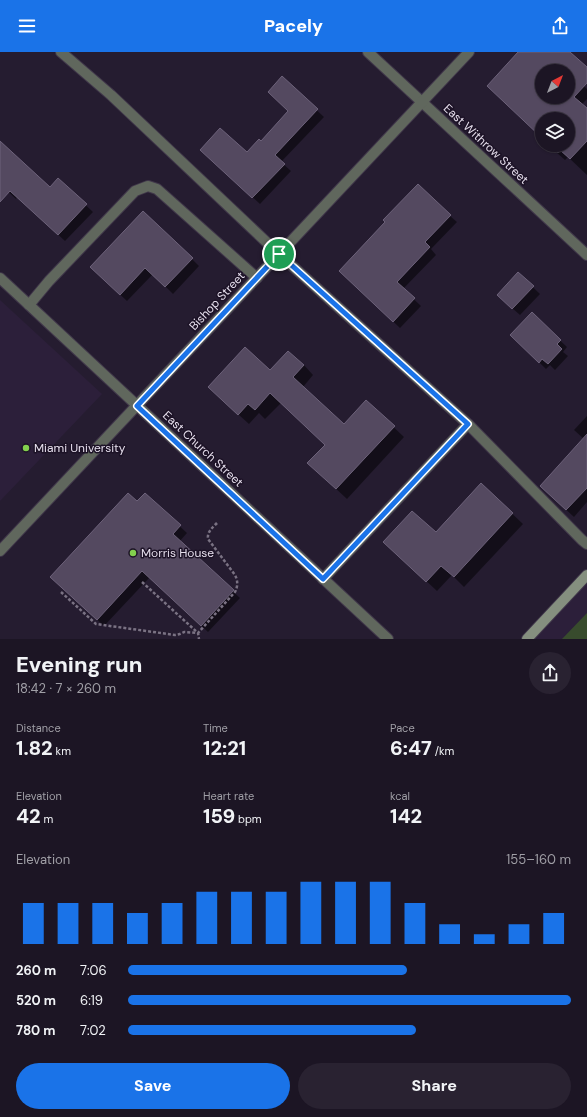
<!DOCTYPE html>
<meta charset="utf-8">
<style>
:root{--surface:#1c1524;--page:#292231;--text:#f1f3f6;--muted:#a09fa6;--line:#3a3441;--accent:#1a73e8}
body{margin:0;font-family:"DM Sans",sans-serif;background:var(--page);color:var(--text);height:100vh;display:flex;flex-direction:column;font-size:15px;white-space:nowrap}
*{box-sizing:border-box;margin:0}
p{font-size:13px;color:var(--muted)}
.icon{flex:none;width:22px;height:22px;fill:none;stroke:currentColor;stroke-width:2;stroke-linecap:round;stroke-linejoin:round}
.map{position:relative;height:587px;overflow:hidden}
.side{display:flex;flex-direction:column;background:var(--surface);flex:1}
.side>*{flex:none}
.needle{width:26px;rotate:42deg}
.buttons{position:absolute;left:535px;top:12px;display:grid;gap:8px}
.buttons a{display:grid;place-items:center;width:40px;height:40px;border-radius:50%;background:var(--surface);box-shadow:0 1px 3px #0004,0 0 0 1px var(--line);font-size:20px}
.pin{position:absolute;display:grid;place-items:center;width:34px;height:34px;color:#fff;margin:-17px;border:2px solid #fff;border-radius:50%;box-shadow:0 1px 4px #0007}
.round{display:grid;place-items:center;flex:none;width:42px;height:42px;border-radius:21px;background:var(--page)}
.headline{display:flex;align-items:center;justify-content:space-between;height:68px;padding:0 16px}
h1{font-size:22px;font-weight:800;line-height:30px}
.figures{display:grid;grid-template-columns:repeat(3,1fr);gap:6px;height:68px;padding:4px 16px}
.figures div{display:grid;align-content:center}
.figures b{font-size:20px;font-weight:800}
.figures small{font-size:11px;font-weight:400}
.figures p{font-size:11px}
.chart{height:112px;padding:8px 16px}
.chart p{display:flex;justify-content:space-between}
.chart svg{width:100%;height:72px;margin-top:4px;stroke:var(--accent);stroke-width:6}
.button{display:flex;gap:8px;margin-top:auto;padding:8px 16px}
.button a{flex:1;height:46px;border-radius:24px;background:var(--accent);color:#fff;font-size:16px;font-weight:800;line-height:46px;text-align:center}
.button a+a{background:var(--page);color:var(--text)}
ul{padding:0 16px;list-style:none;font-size:13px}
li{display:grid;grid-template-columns:64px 48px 1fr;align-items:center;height:30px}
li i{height:10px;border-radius:5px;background:var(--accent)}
header{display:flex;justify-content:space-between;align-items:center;height:52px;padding:0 16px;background:var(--accent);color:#fff;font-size:18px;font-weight:800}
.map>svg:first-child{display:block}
.built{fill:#2c1f3a}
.green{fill:#384b2d}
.shadow{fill:#0007}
.building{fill:#544960;stroke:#6d627a;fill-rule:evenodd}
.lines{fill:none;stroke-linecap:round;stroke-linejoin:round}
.lane-casing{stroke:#40374a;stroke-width:12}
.street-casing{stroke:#40374a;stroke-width:12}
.secondary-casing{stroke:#40374a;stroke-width:12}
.path{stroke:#7a7283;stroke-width:2.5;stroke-dasharray:3 2;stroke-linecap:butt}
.lane{stroke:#60675d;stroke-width:10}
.street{stroke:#60675d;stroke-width:10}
.secondary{stroke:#858f7f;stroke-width:10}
.route-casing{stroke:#fff;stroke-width:8}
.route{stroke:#1a73e8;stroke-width:5}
.poi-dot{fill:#83d04e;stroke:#1c1226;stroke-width:1.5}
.labels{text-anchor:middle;stroke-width:3;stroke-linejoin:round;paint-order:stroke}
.street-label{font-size:12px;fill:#e5deec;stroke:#1c1226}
.poi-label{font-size:12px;fill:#e5deec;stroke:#1c1226;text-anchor:start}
</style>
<header><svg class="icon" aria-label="menu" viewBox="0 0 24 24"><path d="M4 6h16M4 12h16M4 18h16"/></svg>Pacely<svg class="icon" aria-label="share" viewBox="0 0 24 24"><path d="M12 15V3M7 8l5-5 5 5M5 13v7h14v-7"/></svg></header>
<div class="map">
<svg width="587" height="587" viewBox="0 0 587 587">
<rect width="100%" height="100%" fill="#251c30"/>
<!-- built -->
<g class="built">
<polygon points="0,248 102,342 0,449"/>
<polygon points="587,523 587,587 527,587"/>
</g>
<!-- green -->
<polygon class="green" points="587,561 587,587 562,587"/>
<!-- shadow -->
<g class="shadow">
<polygon points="522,0 548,0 568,19 542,19 542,45 568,45 568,19 587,37 587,47 582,52 587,58 587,123 568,105 565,108 548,93 568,93 568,67 542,67 542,78"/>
<polygon points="282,26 324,65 281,110 291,119 260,152 208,104 247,102 261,91 290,59"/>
<polygon points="0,91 50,136 58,127 93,160 65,189 17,145 16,147 0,132"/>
<polygon points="450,164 457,170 431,197 436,203 403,237 421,254 400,276 347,226"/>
<polygon points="192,207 199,214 173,242 153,222 127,249 98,222"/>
<polygon points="518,221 540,242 520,263 505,250"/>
<polygon points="532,262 567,295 563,300 568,304 555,318 550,313 546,317 511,283"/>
<polygon points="304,313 313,323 303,335 344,373 366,349 404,385 347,447 319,421 326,393 281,351 265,367 259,361 249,372 219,345 270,320"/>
<polygon points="587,364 587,450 574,465 548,441 584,387 574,378"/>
<polygon points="481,432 523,472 464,535 452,523 437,539 395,500 436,481"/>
<polygon points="145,442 187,481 179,490 240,546 208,580 150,525 104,574 59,532"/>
</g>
<!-- building -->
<g class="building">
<path d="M518,0H570L587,15V31L574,45L587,56V89L570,107L560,98L558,101L550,93H568V67H542V86L487,34ZM542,19H568V45H542Z"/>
<polygon points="282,24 318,57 275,103 285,112 252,146 200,98 220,76 247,100 259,87 261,89 288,59 268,40"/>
<polygon points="0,89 50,135 58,126 87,152 58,183 10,139 0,150"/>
<polygon points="418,132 451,163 425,190 430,195 397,230 415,246 393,270 339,219 385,170 383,168"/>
<polygon points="143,159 193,206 165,235 145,216 120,243 90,215"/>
<polygon points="518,220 534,234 512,257 497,243"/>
<polygon points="532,260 561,288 557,292 562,297 548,312 542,307 539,311 510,283"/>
<polygon points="245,295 270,318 288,299 304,313 293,325 344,372 366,348 395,374 336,437 307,411 325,393 270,341 255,358 248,352 238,363 208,335"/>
<polygon points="587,382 587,436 566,458 540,434"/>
<polygon points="481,431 513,461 454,525 441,514 426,530 383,490 412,459 436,480"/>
<polygon points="128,441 137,449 145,441 181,473 173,482 234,538 201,574 142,519 97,568 50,525"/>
</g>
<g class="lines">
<defs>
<g id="lane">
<polyline points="61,0 111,43 279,202 468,372 582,488 587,492"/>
<polyline points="29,253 49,229 135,139 148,134 157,137 257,226"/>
<polyline points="323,527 468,372"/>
</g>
<g id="street">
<polyline points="368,0 587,203"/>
<polyline points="0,226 388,587"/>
<polyline points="0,499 469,0"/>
</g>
<polyline id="secondary" points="527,587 587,523"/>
</defs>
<!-- lane casing -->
<use href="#lane" class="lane-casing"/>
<!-- street casing -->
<use href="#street" class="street-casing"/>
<!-- secondary casing -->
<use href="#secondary" class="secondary-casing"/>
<!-- path -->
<g class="path">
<polyline points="142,530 198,581 199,587"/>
<path d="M61,540L96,572L175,583L180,582L184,580L198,581L235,540C238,534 238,529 235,523L208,487C207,480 212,476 217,471"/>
</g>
<!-- lane -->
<use href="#lane" class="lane"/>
<!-- street -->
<use href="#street" class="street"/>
<!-- secondary -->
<use href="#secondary" class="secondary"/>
</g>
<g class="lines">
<defs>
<polygon id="route" points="279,202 468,372 323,527 137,354"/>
</defs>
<!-- route casing -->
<use href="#route" class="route-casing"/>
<!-- route -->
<use href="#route" class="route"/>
</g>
<!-- markers -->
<g class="poi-dot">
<circle cx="26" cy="396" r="4"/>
<circle cx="133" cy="501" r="4"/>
</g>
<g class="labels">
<!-- street labels -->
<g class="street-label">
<text transform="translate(486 92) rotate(43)" y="4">East Withrow Street</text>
<text transform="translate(217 249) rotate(-47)" y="4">Bishop Street</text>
<text transform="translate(203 397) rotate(43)" y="4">East Church Street</text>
</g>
<!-- poi labels -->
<g class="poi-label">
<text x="34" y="400">Miami University</text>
<text x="141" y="505">Morris House</text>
</g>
</g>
</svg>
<div class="buttons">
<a><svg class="needle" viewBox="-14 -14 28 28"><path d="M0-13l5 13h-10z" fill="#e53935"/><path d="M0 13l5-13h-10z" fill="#a09fa6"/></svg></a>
<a><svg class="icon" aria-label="layers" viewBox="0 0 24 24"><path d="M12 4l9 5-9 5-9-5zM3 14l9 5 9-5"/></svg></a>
</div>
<div class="pin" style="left:279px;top:202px;background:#1e9e55"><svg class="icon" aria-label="arrive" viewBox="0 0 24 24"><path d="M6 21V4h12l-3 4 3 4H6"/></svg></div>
</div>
<section class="side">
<div class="headline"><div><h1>Evening run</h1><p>18:42 · 7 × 260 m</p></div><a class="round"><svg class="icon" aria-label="share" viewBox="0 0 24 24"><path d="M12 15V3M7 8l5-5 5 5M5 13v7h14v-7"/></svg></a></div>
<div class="figures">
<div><p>Distance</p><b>1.82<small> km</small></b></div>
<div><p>Time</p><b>12:21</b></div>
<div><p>Pace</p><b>6:47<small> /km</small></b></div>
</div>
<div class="figures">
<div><p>Elevation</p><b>42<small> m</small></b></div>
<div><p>Heart rate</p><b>159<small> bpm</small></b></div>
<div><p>kcal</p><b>142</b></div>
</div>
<div class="chart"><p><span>Elevation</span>155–160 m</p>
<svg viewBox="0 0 160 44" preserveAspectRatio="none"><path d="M5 44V19M15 44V19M25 44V19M35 44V25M45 44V19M55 44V12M65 44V12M75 44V12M85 44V6M95 44V6M105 44V6M115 44V19M125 44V32M135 44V38M145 44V32M155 44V25"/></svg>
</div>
<ul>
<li><b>260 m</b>7:06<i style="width:63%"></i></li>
<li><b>520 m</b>6:19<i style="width:100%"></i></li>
<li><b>780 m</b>7:02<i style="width:65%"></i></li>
</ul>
<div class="button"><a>Save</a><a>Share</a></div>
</section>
